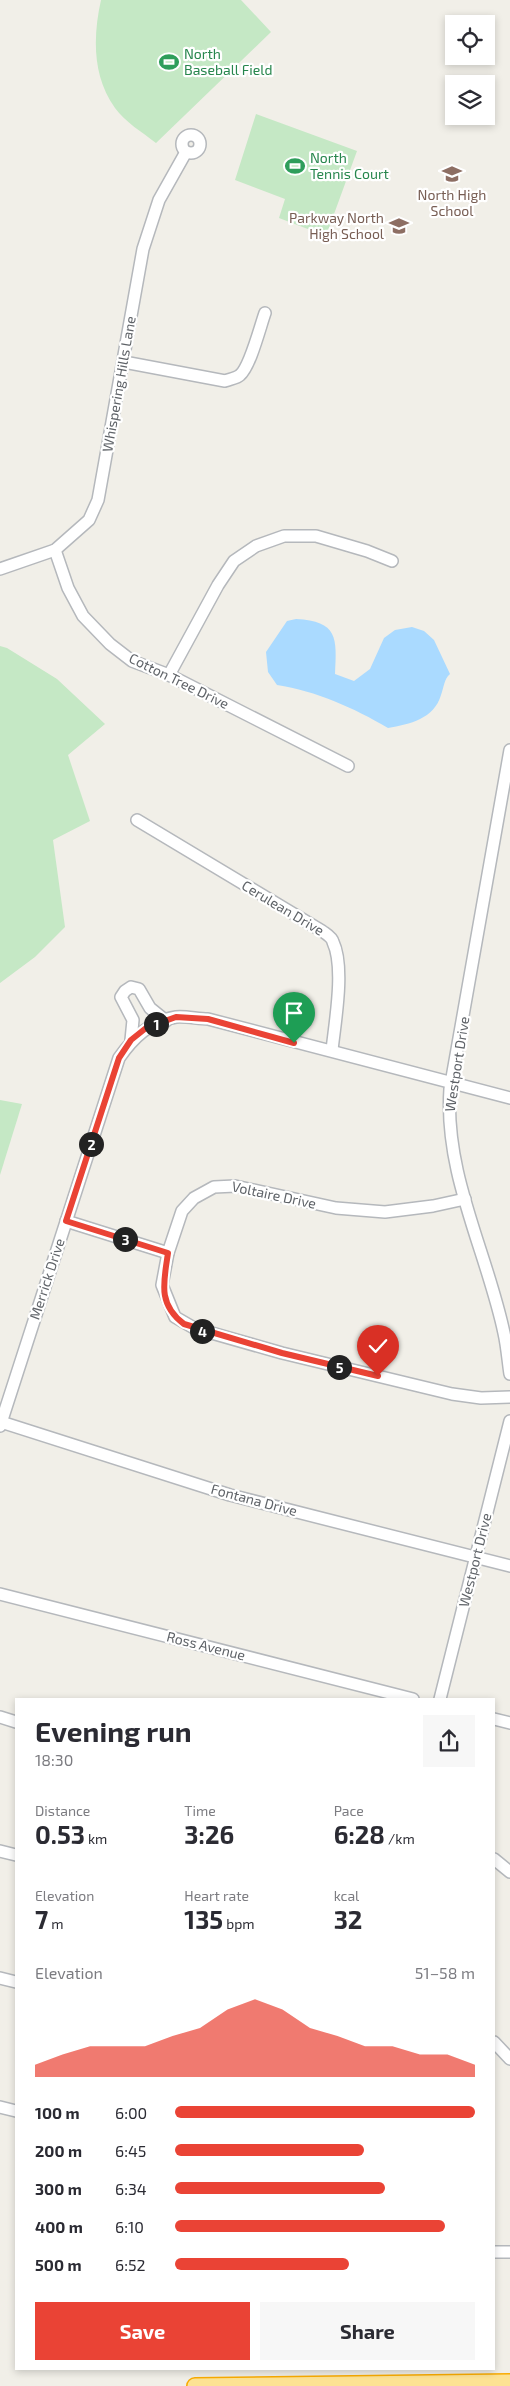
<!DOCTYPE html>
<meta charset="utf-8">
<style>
:root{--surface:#fff;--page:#f7f7f7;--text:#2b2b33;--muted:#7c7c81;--accent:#ea4335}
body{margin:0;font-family:"Exo 2",sans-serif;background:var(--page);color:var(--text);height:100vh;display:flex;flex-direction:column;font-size:19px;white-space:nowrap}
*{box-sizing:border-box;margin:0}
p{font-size:16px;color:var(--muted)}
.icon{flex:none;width:28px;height:28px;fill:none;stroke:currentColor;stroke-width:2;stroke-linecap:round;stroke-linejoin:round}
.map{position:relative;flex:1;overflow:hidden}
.sheet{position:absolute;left:15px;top:1698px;width:480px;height:672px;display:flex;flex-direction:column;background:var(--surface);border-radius:0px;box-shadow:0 2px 8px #0003}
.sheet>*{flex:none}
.tools{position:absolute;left:445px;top:15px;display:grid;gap:10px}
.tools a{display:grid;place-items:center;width:50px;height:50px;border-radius:0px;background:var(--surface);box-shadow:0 2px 8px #0003;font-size:25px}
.pin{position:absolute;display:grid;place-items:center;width:42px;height:42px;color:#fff;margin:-51px -21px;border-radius:50% 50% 50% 0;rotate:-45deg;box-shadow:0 0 5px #0007}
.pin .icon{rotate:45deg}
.km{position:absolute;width:25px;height:25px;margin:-12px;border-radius:50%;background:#222;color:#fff;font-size:14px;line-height:25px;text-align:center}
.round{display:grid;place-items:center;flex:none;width:52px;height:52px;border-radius:0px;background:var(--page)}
.overview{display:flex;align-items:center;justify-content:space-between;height:85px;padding:0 20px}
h1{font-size:28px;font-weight:700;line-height:38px}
.figures{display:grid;grid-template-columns:repeat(3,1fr);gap:8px;height:85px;padding:5px 20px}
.figures div{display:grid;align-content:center}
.figures b{font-size:25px;font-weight:700}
.figures small{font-size:14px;font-weight:400}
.figures p{font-size:14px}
.chart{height:140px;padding:10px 20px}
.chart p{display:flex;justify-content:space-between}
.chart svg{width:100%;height:90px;margin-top:5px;fill:var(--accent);opacity:.7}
.button{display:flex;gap:10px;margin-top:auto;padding:10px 20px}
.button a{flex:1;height:58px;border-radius:0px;background:var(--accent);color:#fff;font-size:20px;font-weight:700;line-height:58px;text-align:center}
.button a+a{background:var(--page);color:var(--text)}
ul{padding:0 20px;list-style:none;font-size:16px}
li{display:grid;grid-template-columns:80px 60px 1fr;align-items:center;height:38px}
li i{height:12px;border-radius:6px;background:var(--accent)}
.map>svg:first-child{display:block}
.green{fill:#c5e8c5}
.water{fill:#aadaff}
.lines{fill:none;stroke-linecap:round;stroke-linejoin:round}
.minor-casing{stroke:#b5b8bc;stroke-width:14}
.highway-casing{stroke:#f9ab00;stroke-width:18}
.minor{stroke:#fff;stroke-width:11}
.highway{stroke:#fde293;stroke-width:15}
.route-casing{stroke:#fff;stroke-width:10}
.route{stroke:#ea4335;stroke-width:6}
.labels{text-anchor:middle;stroke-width:4.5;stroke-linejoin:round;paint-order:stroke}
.leisure-label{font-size:14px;fill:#27864d;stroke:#fff;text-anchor:start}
.education-label{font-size:14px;fill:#785e54;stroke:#fff}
.street-label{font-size:14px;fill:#5f6368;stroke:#fff}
</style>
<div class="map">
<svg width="510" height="2386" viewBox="0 0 510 2386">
<rect width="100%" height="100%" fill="#f1efe8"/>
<!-- green -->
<g class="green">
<path d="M101,0H241L271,32L156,143C142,132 125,122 115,108C92,76 93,36 101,0Z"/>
<polygon points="256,114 357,151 326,236 279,218 285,199 235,180"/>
<polygon points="0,646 7,648 57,679 105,724 68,755 90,821 53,840 65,927 35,957 0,983"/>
<polygon points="0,1100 22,1104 0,1175"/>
</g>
<!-- water -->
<path class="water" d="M296,619C338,621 337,638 335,674L354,681L370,669L384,638L395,630L412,627L424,631L434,640L450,674C444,679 444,687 441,695C434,719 410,724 388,728C354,708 316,691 277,685L268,672L266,652L287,621Z"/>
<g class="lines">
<defs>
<g id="minor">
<circle cx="191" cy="144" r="9"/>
<path d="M124,362L225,381C230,379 237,378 240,375C250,367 260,327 265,313"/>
<polyline points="55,550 68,588 83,616 110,644 132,661 169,675 348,766"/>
<polyline points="0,569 55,550 89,520 98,500 143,249 159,200 186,152"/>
<polyline points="169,675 218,585 234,561 256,546 284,536 316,536 367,551 392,561"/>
<path d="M510,750L450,1089C444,1174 487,1252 504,1333C507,1346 508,1361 510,1374"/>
<path d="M137,820L322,931C326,934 332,937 333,942C345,967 335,1022 332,1050"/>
<polyline points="131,1040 133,1020 121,997 125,991 131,987 139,989 150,1008 166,1021"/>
<polyline points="465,1199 433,1206 385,1212 336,1208 235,1186 214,1187 194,1198 182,1211 168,1253 162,1285 175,1317 194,1328 282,1353 452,1394 481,1398 510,1397"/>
<polyline points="66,1221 168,1253"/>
<polyline points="1,1422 230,1495 510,1566"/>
<path d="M0,1426L119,1058C133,1038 150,1021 176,1017C186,1016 198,1019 208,1019L510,1098"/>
<polyline points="0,1594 413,1699"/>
<polyline points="440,1699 510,1421"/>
<polyline points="0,1717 16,1722"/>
<polyline points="494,1719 510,1723"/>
<polyline points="0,1851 16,1855"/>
<polyline points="494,1859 510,1872"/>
<polyline points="0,1978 16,1982"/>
<polyline points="494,2042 510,2059"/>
<polyline points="0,2107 16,2111"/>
<polyline points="494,2252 510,2252"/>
</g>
<polyline id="highway" points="195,2386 510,2382"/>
</defs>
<!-- minor casing -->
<use href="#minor" class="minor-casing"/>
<!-- highway casing -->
<use href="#highway" class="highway-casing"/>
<!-- minor -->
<use href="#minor" class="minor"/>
<!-- highway -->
<use href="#highway" class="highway"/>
</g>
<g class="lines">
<defs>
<path id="route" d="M294,1043L208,1019L176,1017L146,1028L131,1040L119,1058L66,1221L168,1253C164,1281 157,1304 184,1324L282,1353L378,1376"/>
</defs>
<!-- route casing -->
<use href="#route" class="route-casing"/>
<!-- route -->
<use href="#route" class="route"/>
</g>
<!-- icons -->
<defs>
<symbol id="stadium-bare" viewBox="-9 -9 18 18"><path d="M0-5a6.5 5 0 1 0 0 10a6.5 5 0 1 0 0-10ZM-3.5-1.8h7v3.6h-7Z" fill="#2e9e5b" stroke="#fff" stroke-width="2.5" paint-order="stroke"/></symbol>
<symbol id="school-bare" viewBox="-9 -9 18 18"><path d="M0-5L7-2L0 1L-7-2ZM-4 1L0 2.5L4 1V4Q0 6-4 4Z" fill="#8d6e63" stroke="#fff" stroke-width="2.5" paint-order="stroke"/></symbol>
</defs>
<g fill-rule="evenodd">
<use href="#stadium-bare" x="155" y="48" width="28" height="28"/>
<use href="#stadium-bare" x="281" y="152" width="28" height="28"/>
<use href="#school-bare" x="438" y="160" width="28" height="28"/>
<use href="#school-bare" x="385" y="212" width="28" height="28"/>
</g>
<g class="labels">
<!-- leisure labels -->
<g class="leisure-label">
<text x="184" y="59">North<tspan x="184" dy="16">Baseball Field</tspan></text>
<text x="310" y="163">North<tspan x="310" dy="16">Tennis Court</tspan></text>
</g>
<!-- education labels -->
<g class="education-label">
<text x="452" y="200">North High<tspan x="452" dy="16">School</tspan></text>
<text x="384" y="223" text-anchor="end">Parkway North<tspan x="384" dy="16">High School</tspan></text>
</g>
<!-- street labels -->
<g class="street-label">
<text transform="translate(119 384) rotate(-80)" y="5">Whispering Hills Lane</text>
<text transform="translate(179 681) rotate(26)" y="5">Cotton Tree Drive</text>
<text transform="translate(283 908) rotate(31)" y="5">Cerulean Drive</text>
<text transform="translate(457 1064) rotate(-81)" y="5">Westport Drive</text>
<text transform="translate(274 1195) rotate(12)" y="5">Voltaire Drive</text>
<text transform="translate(47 1279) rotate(-72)" y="5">Merrick Drive</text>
<text transform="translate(254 1500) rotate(15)" y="5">Fontana Drive</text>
<text transform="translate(475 1560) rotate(-76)" y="5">Westport Drive</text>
<text transform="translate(206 1646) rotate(14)" y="5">Ross Avenue</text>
</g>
</g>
</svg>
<div class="tools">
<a><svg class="icon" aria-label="locate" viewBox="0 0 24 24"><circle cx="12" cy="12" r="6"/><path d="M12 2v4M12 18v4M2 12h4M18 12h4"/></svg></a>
<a><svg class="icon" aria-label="layers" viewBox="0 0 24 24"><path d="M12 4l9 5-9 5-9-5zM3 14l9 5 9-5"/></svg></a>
</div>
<div class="pin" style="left:294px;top:1043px;background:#1e9e55"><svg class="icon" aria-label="arrive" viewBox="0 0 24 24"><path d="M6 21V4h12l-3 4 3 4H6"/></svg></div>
<div class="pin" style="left:378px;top:1376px;background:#d93025"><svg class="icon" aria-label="check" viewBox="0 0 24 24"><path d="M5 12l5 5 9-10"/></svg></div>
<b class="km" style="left:156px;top:1024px">1</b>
<b class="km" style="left:91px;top:1144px">2</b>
<b class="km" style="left:125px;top:1239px">3</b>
<b class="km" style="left:202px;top:1331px">4</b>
<b class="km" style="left:339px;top:1367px">5</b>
<section class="sheet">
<div class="overview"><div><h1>Evening run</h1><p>18:30</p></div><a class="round"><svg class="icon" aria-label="share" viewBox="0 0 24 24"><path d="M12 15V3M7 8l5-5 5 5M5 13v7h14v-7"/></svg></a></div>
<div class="figures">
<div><p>Distance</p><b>0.53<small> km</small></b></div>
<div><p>Time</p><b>3:26</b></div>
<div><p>Pace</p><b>6:28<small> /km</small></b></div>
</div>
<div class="figures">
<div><p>Elevation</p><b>7<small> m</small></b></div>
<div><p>Heart rate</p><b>135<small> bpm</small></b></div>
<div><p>kcal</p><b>32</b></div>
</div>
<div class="chart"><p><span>Elevation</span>51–58 m</p>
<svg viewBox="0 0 160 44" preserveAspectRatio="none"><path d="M0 44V38L10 33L20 29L30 29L40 29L50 24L60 20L70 11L80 6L90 11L100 20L110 24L120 29L130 29L140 33L150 33L160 38V44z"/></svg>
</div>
<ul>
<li><b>100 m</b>6:00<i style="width:100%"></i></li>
<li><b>200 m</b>6:45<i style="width:63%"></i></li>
<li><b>300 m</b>6:34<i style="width:70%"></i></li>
<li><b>400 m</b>6:10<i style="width:90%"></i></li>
<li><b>500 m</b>6:52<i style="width:58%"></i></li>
</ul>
<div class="button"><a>Save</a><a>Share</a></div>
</section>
</div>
